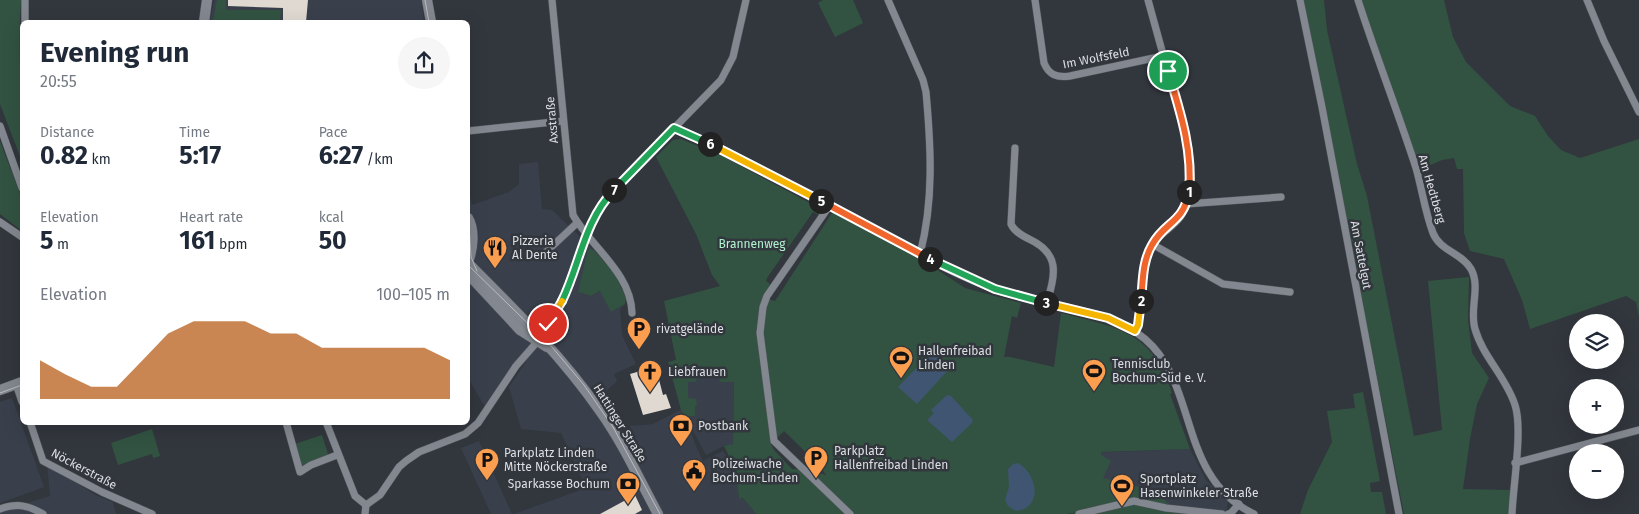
<!DOCTYPE html>
<meta charset="utf-8">
<style>
:root{--surface:#fff;--page:#f6f6f7;--text:#1f2937;--muted:#747a83;--accent:#b45309}
body{margin:0;font-family:"Fira Sans",sans-serif;background:var(--page);color:var(--text);height:100vh;display:flex;flex-direction:column;font-size:19px;white-space:nowrap}
*{box-sizing:border-box;margin:0}
p{font-size:16px;color:var(--muted)}
.icon{flex:none;width:28px;height:28px;fill:none;stroke:currentColor;stroke-width:2;stroke-linecap:round;stroke-linejoin:round}
.map{position:relative;flex:1;overflow:hidden}
.sheet{position:absolute;left:20px;top:20px;width:450px;height:405px;display:flex;flex-direction:column;background:var(--surface);border-radius:8px;box-shadow:0 5px 20px #0002}
.sheet>*{flex:none}
.fabs{position:absolute;left:1569px;top:314px;display:grid;gap:10px}
.fabs a{display:grid;place-items:center;width:55px;height:55px;border-radius:50%;background:var(--surface);box-shadow:0 5px 20px #0002;font-size:25px}
.pin{position:absolute;display:grid;place-items:center;width:42px;height:42px;color:#fff;margin:-21px;border:2px solid #fff;border-radius:50%;box-shadow:0 1px 5px #0007}
.km{position:absolute;width:25px;height:25px;margin:-12px;border-radius:50%;background:#222;color:#fff;font-size:14px;line-height:25px;text-align:center}
.round{display:grid;place-items:center;flex:none;width:52px;height:52px;border-radius:26px;background:var(--page)}
.headline{display:flex;align-items:center;justify-content:space-between;height:85px;padding:0 20px}
h1{font-size:28px;font-weight:700;line-height:38px}
.metrics{display:grid;grid-template-columns:repeat(3,1fr);gap:8px;height:85px;padding:5px 20px}
.metrics div{display:grid;align-content:center}
.metrics b{font-size:25px;font-weight:700}
.metrics small{font-size:14px;font-weight:400}
.metrics p{font-size:14px}
.chart{height:140px;padding:10px 20px}
.chart p{display:flex;justify-content:space-between}
.chart svg{width:100%;height:90px;margin-top:5px;fill:var(--accent);opacity:.7}
.map>svg:first-child{display:block}
.built{fill:#39404c}
.green{fill:#325342;fill-rule:evenodd}
.water{fill:#3f5571}
.building{fill:#dfd9d1}
.lines{fill:none;stroke-linecap:round;stroke-linejoin:round}
.street-casing{stroke:#51545a;stroke-width:8}
.secondary-casing{stroke:#51545a;stroke-width:11}
.street{stroke:#838890;stroke-width:7}
.secondary{stroke:#838890;stroke-width:10}
.tram{stroke:#bbbdc2;stroke-width:1}
.split-1-casing{stroke:#fff;stroke-width:10}
.split-2-casing{stroke:#fff;stroke-width:10}
.split-3-casing{stroke:#fff;stroke-width:10}
.split-4-casing{stroke:#fff;stroke-width:10}
.split-5-casing{stroke:#fff;stroke-width:10}
.split-6-casing{stroke:#fff;stroke-width:10}
.split-7-casing{stroke:#fff;stroke-width:10}
.split-8-casing{stroke:#fff;stroke-width:10}
.split-9-casing{stroke:#fff;stroke-width:10}
.split-1{stroke:#f0652b;stroke-width:6}
.split-2{stroke:#f0652b;stroke-width:6}
.split-3{stroke:#f5b400;stroke-width:6}
.split-4{stroke:#22a559;stroke-width:6}
.split-5{stroke:#f0652b;stroke-width:6}
.split-6{stroke:#f5b400;stroke-width:6}
.split-7{stroke:#22a559;stroke-width:6}
.split-8{stroke:#22a559;stroke-width:6}
.split-9{stroke:#f5b400;stroke-width:6}
.labels{text-anchor:middle;stroke-width:5;stroke-linejoin:round;paint-order:stroke}
.street-label{font-size:12px;fill:#dddfe4;stroke:#32363d}
.poi-label{font-size:12px;fill:#dddfe4;stroke:#32363d;text-anchor:start}
.park-label{font-size:12px;fill:#b0f3cf;stroke:#32363d}
</style>
<div class="map">
<svg width="1639" height="514" viewBox="0 0 1639 514">
<rect width="100%" height="100%" fill="#32363d"/>
<!-- built -->
<g class="built">
<polygon points="214,0 421,0 424,22 210,22"/>
<polygon points="538,162 542,209 552,210 594,250 591,249 578,292 591,296 601,291 611,312 625,304 620,309 622,335 636,364 614,374 617,381 600,397 627,438 633,435 630,426 653,424 682,409 695,406 696,399 688,399 688,382 695,382 707,370 734,382 733,445 724,446 706,455 687,420 695,444 703,461 723,451 736,470 739,499 743,498 756,514 514,514 586,488 561,433 521,429 509,387 526,362 520,356 485,407 468,378 468,187 472,205 484,201 509,192 519,184 519,164"/>
<polygon points="12,398 44,487 0,503 0,402"/>
<polygon points="479,441 512,514 491,514 461,448"/>
<polygon points="1190,449 1206,480 1228,502 1226,511 1170,506 1070,482 1087,453"/>
<polygon points="47,463 95,495 113,502 116,514 0,514 0,511 50,496"/>
</g>
<!-- green -->
<g class="green">
<path d="M0,0H21C17,53 23,106 22,159H21L0,104Z"/>
<polygon points="217,0 226,0 226,10 281,10 280,22 213,22"/>
<polygon points="823,0 853,0 863,23 835,37 818,3"/>
<polygon points="1303,0 1324,0 1327,30 1357,164 1367,196 1414,436 1442,430 1428,281 1469,277 1468,320 1472,353 1489,378 1477,404 1470,439 1463,489 1510,490 1510,514 1404,514"/>
<polygon points="1360,0 1444,0 1453,37 1466,62 1510,106 1535,116 1548,136 1561,150 1580,158 1639,139 1639,317 1636,302 1626,296 1530,329 1522,300 1504,259 1470,251 1464,233 1463,169 1457,169 1454,158 1442,160 1419,170"/>
<path d="M681,139L722,156L821,209L819,215L813,212L767,278L766,281L770,284L764,298L775,301L834,210L918,257L965,288L1021,303L1017,318L1012,316L1004,357H1010L1054,367L1061,313C1117,328 1152,330 1172,393L1170,394L1190,449L1101,452V455L1111,461L1103,478L1155,491L1170,505L1134,499L1123,502L1169,512L1192,514H1071L1078,512L1067,514H756L743,498L739,499L736,470L724,446L733,444L734,382H720L719,377L706,370L695,382H688V398L696,399L697,404L695,407V416H686L681,410L668,362L676,360L664,301L720,286L712,275L696,234L656,157L673,140ZM784,431L820,466L826,475L808,470L792,469L774,450L771,444Z"/>
<polygon points="0,141 22,199 22,231 0,214"/>
<polygon points="591,249 594,250 615,274 626,298 625,304 611,312 600,291 591,296 578,292 588,250"/>
<polygon points="1363,392 1380,481 1370,483 1371,492 1382,492 1386,514 1300,514 1308,490 1332,442 1327,411 1355,408 1353,394"/>
<polygon points="152,429 160,456 153,458 152,454 118,465 111,443"/>
<polygon points="322,435 328,454 305,466 300,464 295,444"/>
</g>
<!-- water -->
<g class="water">
<polygon points="932,352 950,368 917,404 898,387"/>
<polygon points="947,395 951,396 973,420 972,423 952,442 927,420 934,413 931,410"/>
<path d="M1018,463C1037,473 1044,508 1016,511L1008,506L1005,500L1009,487L1008,469L1013,464Z"/>
</g>
<!-- building -->
<g class="building">
<polygon points="228,0 308,0 306,22 283,22 283,8 228,6"/>
<polygon points="661,365 657,372 663,395 666,394 671,408 643,415 630,374"/>
<polygon points="635,495 642,510 635,514 600,514"/>
</g>
<g class="lines">
<defs>
<g id="street">
<path d="M552,0L573,215C592,248 631,273 632,313"/>
<path d="M888,0L923,80L926,92C931,147 934,201 920,254"/>
<path d="M1035,0L1044,63C1049,75 1057,78 1070,76L1163,56"/>
<polyline points="1300,0 1322,107 1399,514"/>
<path d="M1358,0C1376,56 1398,112 1416,168C1422,189 1425,212 1433,233C1440,251 1462,253 1471,269C1481,287 1469,309 1475,329C1483,357 1506,377 1515,405C1523,429 1513,486 1512,514"/>
<polyline points="1587,0 1604,41 1639,112"/>
<polyline points="25,22 25,0"/>
<polyline points="0,126 22,188"/>
<path d="M674,129C744,158 810,195 877,231C917,253 959,278 1003,292C1046,305 1111,310 1145,339C1199,385 1177,477 1254,514"/>
<polyline points="468,131 563,121"/>
<path d="M1015,148L1011,224C1014,231 1021,235 1029,239C1061,254 1055,274 1047,303"/>
<polyline points="1186,204 1281,197"/>
<polyline points="830,205 767,296 763,307 760,333 774,441 850,514"/>
<polyline points="0,222 22,237"/>
<polyline points="1152,244 1223,284 1290,292"/>
<polyline points="546,252 577,223"/>
<path d="M1135,331C1146,309 1139,283 1145,260C1153,235 1167,234 1181,216C1194,198 1192,166 1188,145L1148,0"/>
<polyline points="16,384 22,402"/>
<polyline points="30,422 43,461 102,492 152,514"/>
<polyline points="286,422 300,472 311,465 337,455"/>
<polyline points="326,422 355,496 366,505"/>
<polyline points="1515,463 1639,430"/>
<polyline points="366,505 380,495 399,467 406,461 419,452 465,434 478,423 516,366 537,342 559,307 567,290 585,235 605,199 721,80 733,57 746,0"/>
<path d="M0,509C17,503 28,505 43,514"/>
<polyline points="365,514 366,505"/>
<polyline points="1079,514 1134,501 1166,508 1222,514"/>
<polyline points="1228,514 1231,513 1239,504"/>
</g>
<g id="secondary">
<polyline points="427,0 431,22"/>
<polyline points="204,22 207,0"/>
<path d="M468,218C475,230 473,249 468,262"/>
<path d="M468,263C515,310 562,356 600,411C623,443 639,479 658,514"/>
<polyline points="468,274 520,330 547,347"/>
<polyline points="0,390 22,382"/>
</g>
</defs>
<!-- street casing -->
<use href="#street" class="street-casing"/>
<!-- secondary casing -->
<use href="#secondary" class="secondary-casing"/>
<!-- street -->
<use href="#street" class="street"/>
<!-- secondary -->
<use href="#secondary" class="secondary"/>
<!-- tram -->
<g class="tram">
<polyline points="425,0 429,22"/>
<polyline points="468,209 471,257 477,271"/>
<polyline points="468,265 552,347 584,385 613,427 660,514"/>
<polyline points="0,393 22,385"/>
</g>
</g>
<g class="lines">
<defs>
<path id="split-1" d="M1168,71C1180,111 1193,150 1189,192"/>
<path id="split-2" d="M1141,301C1143,282 1142,262 1152,245C1165,221 1183,224 1189,192"/>
<polyline id="split-3" points="1046,303 1108,318 1135,331 1138,325 1141,301"/>
<polyline id="split-4" points="930,259 995,289 1046,303"/>
<polyline id="split-5" points="821,201 930,259"/>
<polyline id="split-6" points="710,144 821,201"/>
<polyline id="split-7" points="614,190 674,128 710,144"/>
<path id="split-8" d="M562,301C580,264 584,221 614,190"/>
<polyline id="split-9" points="548,324 562,301"/>
</defs>
<!-- split-1 casing -->
<use href="#split-1" class="split-1-casing"/>
<!-- split-2 casing -->
<use href="#split-2" class="split-2-casing"/>
<!-- split-3 casing -->
<use href="#split-3" class="split-3-casing"/>
<!-- split-4 casing -->
<use href="#split-4" class="split-4-casing"/>
<!-- split-5 casing -->
<use href="#split-5" class="split-5-casing"/>
<!-- split-6 casing -->
<use href="#split-6" class="split-6-casing"/>
<!-- split-7 casing -->
<use href="#split-7" class="split-7-casing"/>
<!-- split-8 casing -->
<use href="#split-8" class="split-8-casing"/>
<!-- split-9 casing -->
<use href="#split-9" class="split-9-casing"/>
<!-- split-1 -->
<use href="#split-1" class="split-1"/>
<!-- split-2 -->
<use href="#split-2" class="split-2"/>
<!-- split-3 -->
<use href="#split-3" class="split-3"/>
<!-- split-4 -->
<use href="#split-4" class="split-4"/>
<!-- split-5 -->
<use href="#split-5" class="split-5"/>
<!-- split-6 -->
<use href="#split-6" class="split-6"/>
<!-- split-7 -->
<use href="#split-7" class="split-7"/>
<!-- split-8 -->
<use href="#split-8" class="split-8"/>
<!-- split-9 -->
<use href="#split-9" class="split-9"/>
</g>
<!-- icons -->
<defs>
<symbol id="restaurant-pin" viewBox="-11 -11 22 30"><path d="M0 17L-7.5 6A9.5 9.5 0 1 1 7.5 6Z" fill="#fb9e50" stroke="#32363d"/><path d="M-5-6h1v4h1v-4h1v4h1v-4h1v5L-1.5 .5V6h-2V.5L-5-1ZM5-6V6H3V1.5H1.5Q1.5-4 5-6Z" fill="#111"/></symbol>
<symbol id="parking-pin" viewBox="-11 -11 22 30"><path d="M0 17L-7.5 6A9.5 9.5 0 1 1 7.5 6Z" fill="#fb9e50" stroke="#32363d"/><path d="M-3.5-5.5H1a3.5 3.5 0 0 1 0 7H-1V5.5H-3.5ZM-1-3.4V-.6H.8a1.4 1.4 0 0 0 0-2.8Z" fill="#111"/></symbol>
<symbol id="stadium-pin" viewBox="-11 -11 22 30"><path d="M0 17L-7.5 6A9.5 9.5 0 1 1 7.5 6Z" fill="#fb9e50" stroke="#32363d"/><path d="M0-5a6.5 5 0 1 0 0 10a6.5 5 0 1 0 0-10ZM-3.5-1.8h7v3.6h-7Z" fill="#111"/></symbol>
<symbol id="church-pin" viewBox="-11 -11 22 30"><path d="M0 17L-7.5 6A9.5 9.5 0 1 1 7.5 6Z" fill="#fb9e50" stroke="#32363d"/><path d="M-1.2-6h2.4v3.5h3.3v2.4h-3.3V6h-2.4V-.1h-3.3v-2.4h3.3Z" fill="#111"/></symbol>
<symbol id="bank-pin" viewBox="-11 -11 22 30"><path d="M0 17L-7.5 6A9.5 9.5 0 1 1 7.5 6Z" fill="#fb9e50" stroke="#32363d"/><path d="M-6-4H6V4H-6ZM0-2.3a2.3 2.3 0 1 0 0 4.6a2.3 2.3 0 1 0 0-4.6Z" fill="#111"/></symbol>
<symbol id="civic-pin" viewBox="-11 -11 22 30"><path d="M0 17L-7.5 6A9.5 9.5 0 1 1 7.5 6Z" fill="#fb9e50" stroke="#32363d"/><path d="M-.6-6.5H3V-4.5H.6V-3L4-1V1h2V6H-6V1h2V-1L-.6-3ZM-1.2 2.5V6h2.4V2.5Z" fill="#111"/></symbol>
</defs>
<g fill-rule="evenodd">
<use href="#restaurant-pin" x="481" y="234" width="28" height="38"/>
<use href="#parking-pin" x="625" y="315" width="28" height="38"/>
<use href="#stadium-pin" x="887" y="344" width="28" height="38"/>
<use href="#stadium-pin" x="1080" y="357" width="28" height="38"/>
<use href="#church-pin" x="636" y="358" width="28" height="38"/>
<use href="#bank-pin" x="667" y="412" width="28" height="38"/>
<use href="#parking-pin" x="802" y="444" width="28" height="38"/>
<use href="#parking-pin" x="473" y="446" width="28" height="38"/>
<use href="#civic-pin" x="680" y="457" width="28" height="38"/>
<use href="#bank-pin" x="614" y="470" width="28" height="38"/>
<use href="#stadium-pin" x="1108" y="472" width="28" height="38"/>
</g>
<g class="labels">
<!-- street labels -->
<g class="street-label">
<text transform="translate(1096 58) rotate(-11)" y="4">Im Wolfsfeld</text>
<text transform="translate(552 120) rotate(-95)" y="4">Axstraße</text>
<text transform="translate(1432 189) rotate(74)" y="4">Am Hedtberg</text>
<text transform="translate(1361 255) rotate(79)" y="4">Am Sattelgut</text>
<text transform="translate(620 423) rotate(58)" y="4">Hattinger Straße</text>
<text transform="translate(84 469) rotate(28)" y="4">Nöckerstraße</text>
</g>
<!-- poi labels -->
<g class="poi-label">
<text x="512" y="245">Pizzeria<tspan x="512" dy="14">Al Dente</tspan></text>
<text x="656" y="333">rivatgelände</text>
<text x="918" y="355">Hallenfreibad<tspan x="918" dy="14">Linden</tspan></text>
<text x="1112" y="368">Tennisclub<tspan x="1112" dy="14">Bochum-Süd e. V.</tspan></text>
<text x="668" y="376">Liebfrauen</text>
<text x="698" y="430">Postbank</text>
<text x="834" y="455">Parkplatz<tspan x="834" dy="14">Hallenfreibad Linden</tspan></text>
<text x="504" y="457">Parkplatz Linden<tspan x="504" dy="14">Mitte Nöckerstraße</tspan></text>
<text x="712" y="468">Polizeiwache<tspan x="712" dy="14">Bochum-Linden</tspan></text>
<text x="1140" y="483">Sportplatz<tspan x="1140" dy="14">Hasenwinkeler Straße</tspan></text>
<text x="610" y="488" text-anchor="end">Sparkasse Bochum</text>
</g>
<!-- park labels -->
<g class="park-label">
<text x="752" y="248">Brannenweg</text>
</g>
</g>
</svg>
<div class="fabs">
<a><svg class="icon" aria-label="layers" viewBox="0 0 24 24"><path d="M12 4l9 5-9 5-9-5zM3 14l9 5 9-5"/></svg></a>
<a>+</a>
<a>−</a>
</div>
<div class="pin" style="left:1168px;top:71px;background:#1e9e55"><svg class="icon" aria-label="arrive" viewBox="0 0 24 24"><path d="M6 21V4h12l-3 4 3 4H6"/></svg></div>
<div class="pin" style="left:548px;top:324px;background:#d93025"><svg class="icon" aria-label="check" viewBox="0 0 24 24"><path d="M5 12l5 5 9-10"/></svg></div>
<b class="km" style="left:1189px;top:192px">1</b>
<b class="km" style="left:1141px;top:301px">2</b>
<b class="km" style="left:1046px;top:303px">3</b>
<b class="km" style="left:930px;top:259px">4</b>
<b class="km" style="left:821px;top:201px">5</b>
<b class="km" style="left:710px;top:144px">6</b>
<b class="km" style="left:614px;top:190px">7</b>
<section class="sheet">
<div class="headline"><div><h1>Evening run</h1><p>20:55</p></div><a class="round"><svg class="icon" aria-label="share" viewBox="0 0 24 24"><path d="M12 15V3M7 8l5-5 5 5M5 13v7h14v-7"/></svg></a></div>
<div class="metrics">
<div><p>Distance</p><b>0.82<small> km</small></b></div>
<div><p>Time</p><b>5:17</b></div>
<div><p>Pace</p><b>6:27<small> /km</small></b></div>
</div>
<div class="metrics">
<div><p>Elevation</p><b>5<small> m</small></b></div>
<div><p>Heart rate</p><b>161<small> bpm</small></b></div>
<div><p>kcal</p><b>50</b></div>
</div>
<div class="chart"><p><span>Elevation</span>100–105 m</p>
<svg viewBox="0 0 160 44" preserveAspectRatio="none"><path d="M0 44V25L10 32L20 38L30 38L40 25L50 12L60 6L70 6L80 6L90 12L100 12L110 19L120 19L130 19L140 19L150 19L160 25V44z"/></svg>
</div>
</section>
</div>
